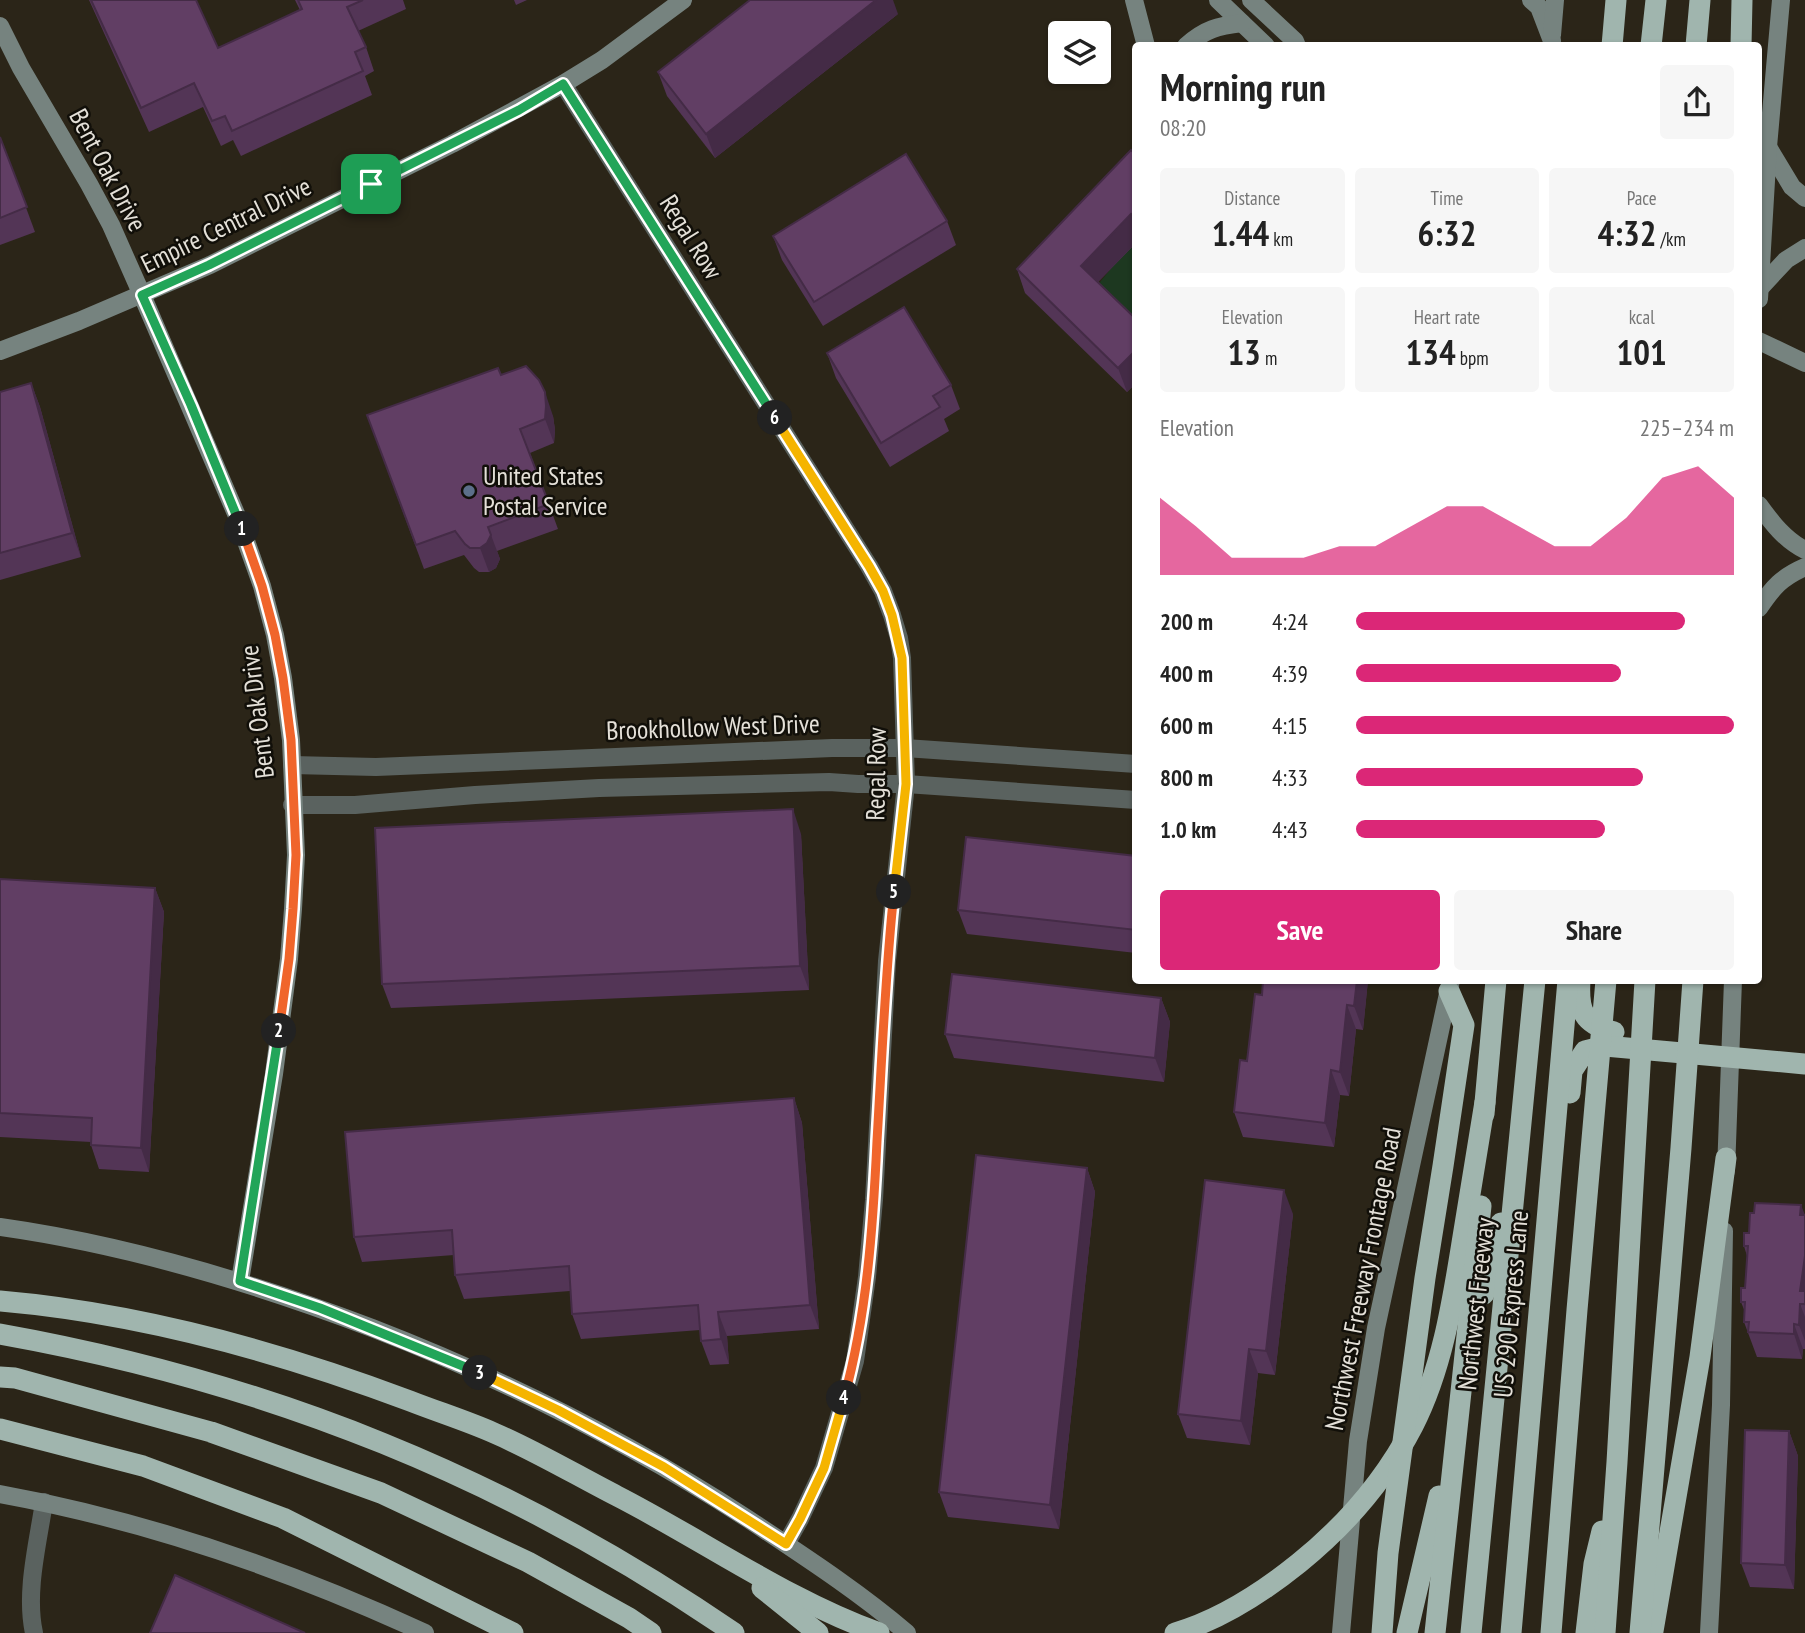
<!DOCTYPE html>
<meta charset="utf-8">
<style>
:root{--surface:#fff;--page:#f6f6f6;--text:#222;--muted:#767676;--accent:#db2777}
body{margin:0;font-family:"PT Sans Narrow",sans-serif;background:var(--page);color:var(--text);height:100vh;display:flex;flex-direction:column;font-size:26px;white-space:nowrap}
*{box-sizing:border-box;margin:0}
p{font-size:23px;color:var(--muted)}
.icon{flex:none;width:38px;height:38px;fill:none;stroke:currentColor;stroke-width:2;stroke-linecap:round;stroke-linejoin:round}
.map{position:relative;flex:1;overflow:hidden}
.sheet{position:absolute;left:1132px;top:42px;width:630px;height:942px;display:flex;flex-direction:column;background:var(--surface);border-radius:7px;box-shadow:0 2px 5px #0004}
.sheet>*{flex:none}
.fabs{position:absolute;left:1048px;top:21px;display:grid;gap:14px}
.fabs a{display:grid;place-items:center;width:63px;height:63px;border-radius:7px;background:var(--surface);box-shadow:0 2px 5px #0004;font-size:35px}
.pin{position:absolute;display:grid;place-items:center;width:60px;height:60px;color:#fff;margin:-30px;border-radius:14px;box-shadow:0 4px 10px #0006}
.km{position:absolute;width:35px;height:35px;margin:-18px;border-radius:50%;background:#222;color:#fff;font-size:19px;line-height:35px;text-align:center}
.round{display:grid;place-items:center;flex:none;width:74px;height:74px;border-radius:7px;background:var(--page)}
.overview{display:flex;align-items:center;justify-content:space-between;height:119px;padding:0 28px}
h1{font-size:38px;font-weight:800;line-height:52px}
.metrics{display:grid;grid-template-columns:repeat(3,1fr);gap:10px;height:119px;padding:7px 28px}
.metrics div{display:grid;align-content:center;border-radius:7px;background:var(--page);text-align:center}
.metrics b{font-size:35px;font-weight:800}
.metrics small{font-size:19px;font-weight:400}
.metrics p{font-size:19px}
.chart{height:196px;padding:14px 28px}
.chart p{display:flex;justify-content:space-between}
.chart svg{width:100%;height:126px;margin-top:7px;fill:var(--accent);opacity:.7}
.cta{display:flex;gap:14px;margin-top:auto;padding:14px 28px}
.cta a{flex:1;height:80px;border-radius:7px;background:var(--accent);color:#fff;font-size:28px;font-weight:800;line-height:80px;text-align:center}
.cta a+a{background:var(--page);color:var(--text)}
ul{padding:0 28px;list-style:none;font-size:23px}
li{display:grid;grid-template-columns:112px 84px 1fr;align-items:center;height:52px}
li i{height:18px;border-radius:9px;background:var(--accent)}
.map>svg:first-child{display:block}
.garden{fill:#1d3820}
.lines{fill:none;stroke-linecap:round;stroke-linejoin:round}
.street{stroke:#5a625f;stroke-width:18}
.secondary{stroke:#76837f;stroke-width:18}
.highway{stroke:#a0b5ae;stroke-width:21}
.wall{fill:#533556}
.shaded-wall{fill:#442b46}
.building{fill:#613e64;stroke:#442b46;stroke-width:2}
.split-1-casing{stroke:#fff;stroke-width:14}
.split-2-casing{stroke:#fff;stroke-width:14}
.split-3-casing{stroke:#fff;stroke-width:14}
.split-4-casing{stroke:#fff;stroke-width:14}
.split-5-casing{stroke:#fff;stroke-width:14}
.split-6-casing{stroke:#fff;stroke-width:14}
.split-7-casing{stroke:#fff;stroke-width:14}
.split-1{stroke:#22a559;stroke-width:9}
.split-2{stroke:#f0652b;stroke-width:9}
.split-3{stroke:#22a559;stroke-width:9}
.split-4{stroke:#f5b400;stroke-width:9}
.split-5{stroke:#f0652b;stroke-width:9}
.split-6{stroke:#f5b400;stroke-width:9}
.split-7{stroke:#22a559;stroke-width:9}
.service-dot{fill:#5c6f8a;stroke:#110f09;stroke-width:2.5}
.labels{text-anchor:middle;stroke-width:5;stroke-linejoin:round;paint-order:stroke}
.street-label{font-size:26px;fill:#e4e0d8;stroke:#110f09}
.poi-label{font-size:26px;fill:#e4e0d8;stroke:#110f09;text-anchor:start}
</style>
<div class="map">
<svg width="1805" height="1633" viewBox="0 0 1805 1633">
<rect width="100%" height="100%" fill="#2b2518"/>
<!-- garden -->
<polygon class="garden" points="1129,246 1136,251 1136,330 1093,291"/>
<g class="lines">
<!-- street -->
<g class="street">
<polyline points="563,84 869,566 883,591 892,615 899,638 902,658 906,784 887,961 874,1200 867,1277 855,1361 824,1468 800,1519 786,1544"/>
<polyline points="292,765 376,767 832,748 905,748 1136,764"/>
<polyline points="292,805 355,805 475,795 599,788 829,782 858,784 906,784 1136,800"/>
<path d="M34,1633C25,1592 38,1543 44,1502"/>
</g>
<!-- secondary -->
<g class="secondary">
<polyline points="1134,0 1146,46"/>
<polyline points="1218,0 1266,46"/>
<polyline points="1251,0 1295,41 1297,46"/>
<polyline points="1531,0 1539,7 1552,41"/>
<polyline points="0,26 21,68 89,184 111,225 142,295 237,516 262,586 275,635 283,678 291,740 296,855 293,909 289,959 274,1074 240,1281"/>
<polyline points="1552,35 1555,0"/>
<path d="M1186,46C1205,29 1218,26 1242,23"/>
<polyline points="1768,147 1792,187 1805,198"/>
<polyline points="1759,289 1786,260 1805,248"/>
<polyline points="1759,299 1768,147 1781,0"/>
<polyline points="1759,341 1805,363"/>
<polyline points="0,351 79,321 210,265 452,144 563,84 602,60 683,0"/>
<path d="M1759,505C1772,523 1785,540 1805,550"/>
<path d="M1759,608C1773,587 1782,577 1805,567"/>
<polyline points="1726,1171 1733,980"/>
<path d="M0,1227C128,1245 251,1282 372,1328C504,1379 629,1442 748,1519C802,1555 858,1591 907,1633"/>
<path d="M0,1494C148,1521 289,1570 425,1633"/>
<polyline points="1341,1633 1358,1441 1376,1328 1451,980"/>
<polyline points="1709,1633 1721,1405 1724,1231"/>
</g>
<!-- highway -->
<g class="highway">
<polyline points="1612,46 1616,0"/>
<polyline points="1651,46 1656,0"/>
<polyline points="1696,46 1700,0"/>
<polyline points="1741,46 1742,0"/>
<path d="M1580,980C1578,1011 1583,1024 1614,1032"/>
<polyline points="1570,1093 1572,1071 1585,1051 1605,1046 1805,1064"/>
<polyline points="1484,1114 1496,980"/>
<polyline points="1484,1294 1501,1223"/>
<path d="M0,1301C139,1313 280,1352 410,1401C438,1412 467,1421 494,1433C536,1451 576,1475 617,1496C703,1540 787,1600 879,1633"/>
<path d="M0,1334C269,1382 508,1478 734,1633"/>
<polyline points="0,1377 15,1378 211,1432 381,1493 528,1562 629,1618 651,1633"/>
<polyline points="0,1429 143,1466 283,1518 513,1633"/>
<polyline points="762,1588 818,1633"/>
<polyline points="1653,1631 1700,1357 1726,1158"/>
<path d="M1175,1633C1220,1620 1263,1592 1299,1563C1346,1525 1385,1480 1413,1426C1442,1369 1452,1305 1462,1243C1470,1196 1477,1149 1485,1102"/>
<polyline points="1382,1633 1388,1553 1425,1278 1443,1166 1464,1025 1449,991"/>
<polyline points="1407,1633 1439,1496"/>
<polyline points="1435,1633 1481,1206"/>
<polyline points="1471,1633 1535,980"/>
<polyline points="1511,1633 1568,980"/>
<polyline points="1551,1633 1577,1310 1606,980"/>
<polyline points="1586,1633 1594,1564 1602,1531"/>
<polyline points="1605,1633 1617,1462 1645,980"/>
<polyline points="1640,1633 1681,1148 1693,980"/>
</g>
</g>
<!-- wall -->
<g class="wall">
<polygon points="89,0 196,0 218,48 300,10 295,0 403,0 406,9 358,31 366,47 374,71 365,76 372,95 241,156 233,140 221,146 203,107 149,132"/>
<polygon points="514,0 527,0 516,5"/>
<polygon points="898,14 715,158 667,96 658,72"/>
<polygon points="0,137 35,232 0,245"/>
<polygon points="1136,155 1136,243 1098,282 1136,319 1136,383 1127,392 1025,293 1017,269"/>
<polygon points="947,221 956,245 823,326 782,260 773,236"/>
<polygon points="827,353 951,385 960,409 944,419 949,431 890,467 836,378"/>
<polygon points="501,375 553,416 555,430 554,443 530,453 558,529 497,551 500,559 496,568 489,572 479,572 474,568 464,555 424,569 367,415"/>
<polygon points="31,383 40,407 81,557 0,580 0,392"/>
<polygon points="801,834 809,990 391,1008 382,984"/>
<polygon points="1136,856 1136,953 967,934 958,910"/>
<polygon points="0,879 155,888 164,912 149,1172 99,1169 91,1145 91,1142 0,1137"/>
<polygon points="1368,980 1363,1030 1356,1029 1349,1096 1340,1095 1334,1147 1243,1137 1234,1112 1262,995"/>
<polygon points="1161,998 1170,1022 1164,1082 954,1058 945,1034"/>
<polygon points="794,1098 802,1123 819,1329 727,1336 729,1364 710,1365 701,1341 700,1330 581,1339 572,1314 570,1291 464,1299 455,1275 454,1255 362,1262 354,1237"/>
<polygon points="1087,1168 1095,1192 1059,1529 948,1517 939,1492"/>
<polygon points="1293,1214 1275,1375 1258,1373 1250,1445 1187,1438 1178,1414"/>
<polygon points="1805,1215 1805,1349 1803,1349 1802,1359 1757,1357 1744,1322 1745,1312 1741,1302 1745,1288 1747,1256 1744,1246 1749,1233"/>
<polygon points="1789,1431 1798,1456 1794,1589 1750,1587 1741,1563"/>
</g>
<!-- shaded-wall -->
<g class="shaded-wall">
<polygon points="876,0 893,0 898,14 715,158 706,134"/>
<polygon points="1131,214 1136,228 1136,243 1090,290 1081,266"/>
<polygon points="1136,350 1136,383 1127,392 1118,368"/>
<polygon points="31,383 40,407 81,557 72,533"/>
<polygon points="545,392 553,416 555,430 554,443 545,419"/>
<polygon points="488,527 500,559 496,568 489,572 480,548"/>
<polygon points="793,809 801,834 809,990 800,966"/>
<polygon points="155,888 164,912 149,1172 141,1148"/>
<polygon points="1357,980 1368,980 1363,1030 1354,1006"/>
<polygon points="1161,998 1170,1022 1164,1082 1155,1058"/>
<polygon points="1347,1005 1356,1029 1349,1096 1340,1072"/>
<polygon points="1331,1070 1340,1095 1334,1147 1325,1123"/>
<polygon points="794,1098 802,1123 819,1329 810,1305"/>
<polygon points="1087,1168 1095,1192 1059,1529 1050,1505"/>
<polygon points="1284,1190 1293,1214 1275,1375 1266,1351"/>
<polygon points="1801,1205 1805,1215 1805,1238 1800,1215"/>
<polygon points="1805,1256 1805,1306 1800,1291"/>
<polygon points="1800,1304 1805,1317 1805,1341 1799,1325"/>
<polygon points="718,1312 727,1336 729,1364 721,1339"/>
<polygon points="1794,1324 1803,1349 1802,1359 1794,1334"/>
<polygon points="1249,1349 1258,1373 1250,1445 1241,1421"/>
<polygon points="1789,1431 1798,1456 1794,1589 1785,1565"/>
</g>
<!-- building -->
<g class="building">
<polygon points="91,0 196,0 218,48 302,9 298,0 363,0 347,7 366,47 355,52 363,71 232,131 225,116 212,121 194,83 141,108"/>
<polygon points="750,0 876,0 706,134 658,72"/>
<polygon points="0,137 27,207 0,218"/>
<polygon points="1131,150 1136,155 1136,219 1131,214 1081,266 1136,319 1136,350 1118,368 1017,269"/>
<polygon points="906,154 947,221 814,302 773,236"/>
<polygon points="904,307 951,385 933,396 940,407 881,443 827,353"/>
<polygon points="526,366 539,380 545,392 546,406 545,419 520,429 549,504 488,527 491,535 487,543 480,548 470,548 465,544 455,531 416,545 367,415 498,368 501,375"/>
<polygon points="31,383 72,533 0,553 0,392"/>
<polygon points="793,809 800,966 382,984 375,828"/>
<polygon points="966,837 1136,856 1136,930 958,910"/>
<polygon points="0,879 155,888 141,1148 91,1145 92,1118 0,1113"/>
<polygon points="952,974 1161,998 1155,1058 945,1034"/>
<polygon points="1263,980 1357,980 1354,1006 1347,1005 1340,1072 1331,1070 1325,1123 1234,1112 1240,1060 1247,1061 1255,994 1262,995"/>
<polygon points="794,1098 810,1305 718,1312 721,1339 701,1341 698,1305 572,1314 569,1266 455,1275 452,1230 354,1237 345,1132"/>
<polygon points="976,1155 1087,1168 1050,1505 939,1492"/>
<polygon points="1205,1180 1284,1190 1266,1351 1249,1349 1241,1421 1178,1414"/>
<polygon points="1755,1203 1801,1205 1800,1215 1805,1215 1805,1256 1800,1291 1805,1291 1805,1304 1800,1304 1799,1325 1794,1324 1794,1334 1748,1332 1749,1322 1744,1322 1745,1302 1741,1302 1741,1288 1745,1288 1748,1246 1744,1246 1744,1233 1749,1233 1750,1213 1754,1213"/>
<polygon points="1745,1430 1789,1431 1785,1565 1741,1563"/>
<polygon points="175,1575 305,1633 150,1633"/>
</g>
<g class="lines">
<defs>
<polyline id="split-1" points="242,529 191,405 142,295 209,265 371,184"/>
<polyline id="split-2" points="242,529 262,586 275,635 283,678 291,740 296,855 293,909 289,959 279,1031"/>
<polyline id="split-3" points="279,1031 240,1281 320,1308 480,1373"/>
<polyline id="split-4" points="480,1373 558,1410 664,1467 786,1544 800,1519 824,1468 844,1398"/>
<path id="split-5" d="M844,1398C867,1315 873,1227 877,1141C882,1058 885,975 894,892"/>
<polyline id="split-6" points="775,418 869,566 883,591 892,615 902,658 906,784 894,892"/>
<polyline id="split-7" points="371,184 519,110 563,84 775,418"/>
</defs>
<!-- split-1 casing -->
<use href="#split-1" class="split-1-casing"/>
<!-- split-2 casing -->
<use href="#split-2" class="split-2-casing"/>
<!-- split-3 casing -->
<use href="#split-3" class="split-3-casing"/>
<!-- split-4 casing -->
<use href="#split-4" class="split-4-casing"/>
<!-- split-5 casing -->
<use href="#split-5" class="split-5-casing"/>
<!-- split-6 casing -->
<use href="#split-6" class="split-6-casing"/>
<!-- split-7 casing -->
<use href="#split-7" class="split-7-casing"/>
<!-- split-1 -->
<use href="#split-1" class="split-1"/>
<!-- split-2 -->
<use href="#split-2" class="split-2"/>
<!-- split-3 -->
<use href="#split-3" class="split-3"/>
<!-- split-4 -->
<use href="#split-4" class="split-4"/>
<!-- split-5 -->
<use href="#split-5" class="split-5"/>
<!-- split-6 -->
<use href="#split-6" class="split-6"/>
<!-- split-7 -->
<use href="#split-7" class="split-7"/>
</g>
<!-- markers -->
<circle class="service-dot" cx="469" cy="491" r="7"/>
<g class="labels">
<!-- street labels -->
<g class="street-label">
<text transform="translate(108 170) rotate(62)" y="9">Bent Oak Drive</text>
<text transform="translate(226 225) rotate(-26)" y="9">Empire Central Drive</text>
<text transform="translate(691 237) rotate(58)" y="9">Regal Row</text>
<text transform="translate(257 712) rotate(-97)" y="9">Bent Oak Drive</text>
<text transform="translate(713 727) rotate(-2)" y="9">Brookhollow West Drive</text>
<text transform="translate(876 774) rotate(-89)" y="9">Regal Row</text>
<text transform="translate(1363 1279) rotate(-79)" y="9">Northwest Freeway Frontage Road</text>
<text transform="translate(1476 1304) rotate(-84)" y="9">Northwest Freeway</text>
<text transform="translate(1511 1304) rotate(-85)" y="9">US 290 Express Lane</text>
</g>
<!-- poi labels -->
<g class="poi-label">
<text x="483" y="485">United States<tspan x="483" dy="30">Postal Service</tspan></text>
</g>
</g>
</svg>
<div class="fabs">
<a><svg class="icon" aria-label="layers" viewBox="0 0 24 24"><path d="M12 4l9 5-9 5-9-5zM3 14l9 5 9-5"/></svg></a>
</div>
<div class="pin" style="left:371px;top:184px;background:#1e9e55"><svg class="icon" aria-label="arrive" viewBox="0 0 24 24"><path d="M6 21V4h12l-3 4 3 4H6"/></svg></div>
<b class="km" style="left:242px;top:529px">1</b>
<b class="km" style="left:279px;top:1031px">2</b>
<b class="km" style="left:480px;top:1373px">3</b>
<b class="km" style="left:844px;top:1398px">4</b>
<b class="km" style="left:894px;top:892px">5</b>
<b class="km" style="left:775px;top:418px">6</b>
<section class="sheet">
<div class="overview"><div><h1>Morning run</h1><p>08:20</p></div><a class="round"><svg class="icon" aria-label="share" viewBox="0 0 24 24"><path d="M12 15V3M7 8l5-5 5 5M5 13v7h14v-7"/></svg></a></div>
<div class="metrics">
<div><p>Distance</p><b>1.44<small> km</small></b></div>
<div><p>Time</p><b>6:32</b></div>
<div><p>Pace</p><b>4:32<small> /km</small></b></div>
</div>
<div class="metrics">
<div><p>Elevation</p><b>13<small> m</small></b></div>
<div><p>Heart rate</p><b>134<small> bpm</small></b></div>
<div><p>kcal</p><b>101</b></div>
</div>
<div class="chart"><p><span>Elevation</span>225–234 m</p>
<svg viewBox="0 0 160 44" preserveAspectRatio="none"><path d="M0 44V17L10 27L20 38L30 38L40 38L50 34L60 34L70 27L80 20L90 20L100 27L110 34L120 34L130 24L140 10L150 6L160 17V44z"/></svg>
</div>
<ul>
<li><b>200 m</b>4:24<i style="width:87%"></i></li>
<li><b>400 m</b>4:39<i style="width:70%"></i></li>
<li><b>600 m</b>4:15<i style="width:100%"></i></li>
<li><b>800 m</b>4:33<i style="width:76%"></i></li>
<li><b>1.0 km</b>4:43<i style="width:66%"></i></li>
</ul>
<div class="cta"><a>Save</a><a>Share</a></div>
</section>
</div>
